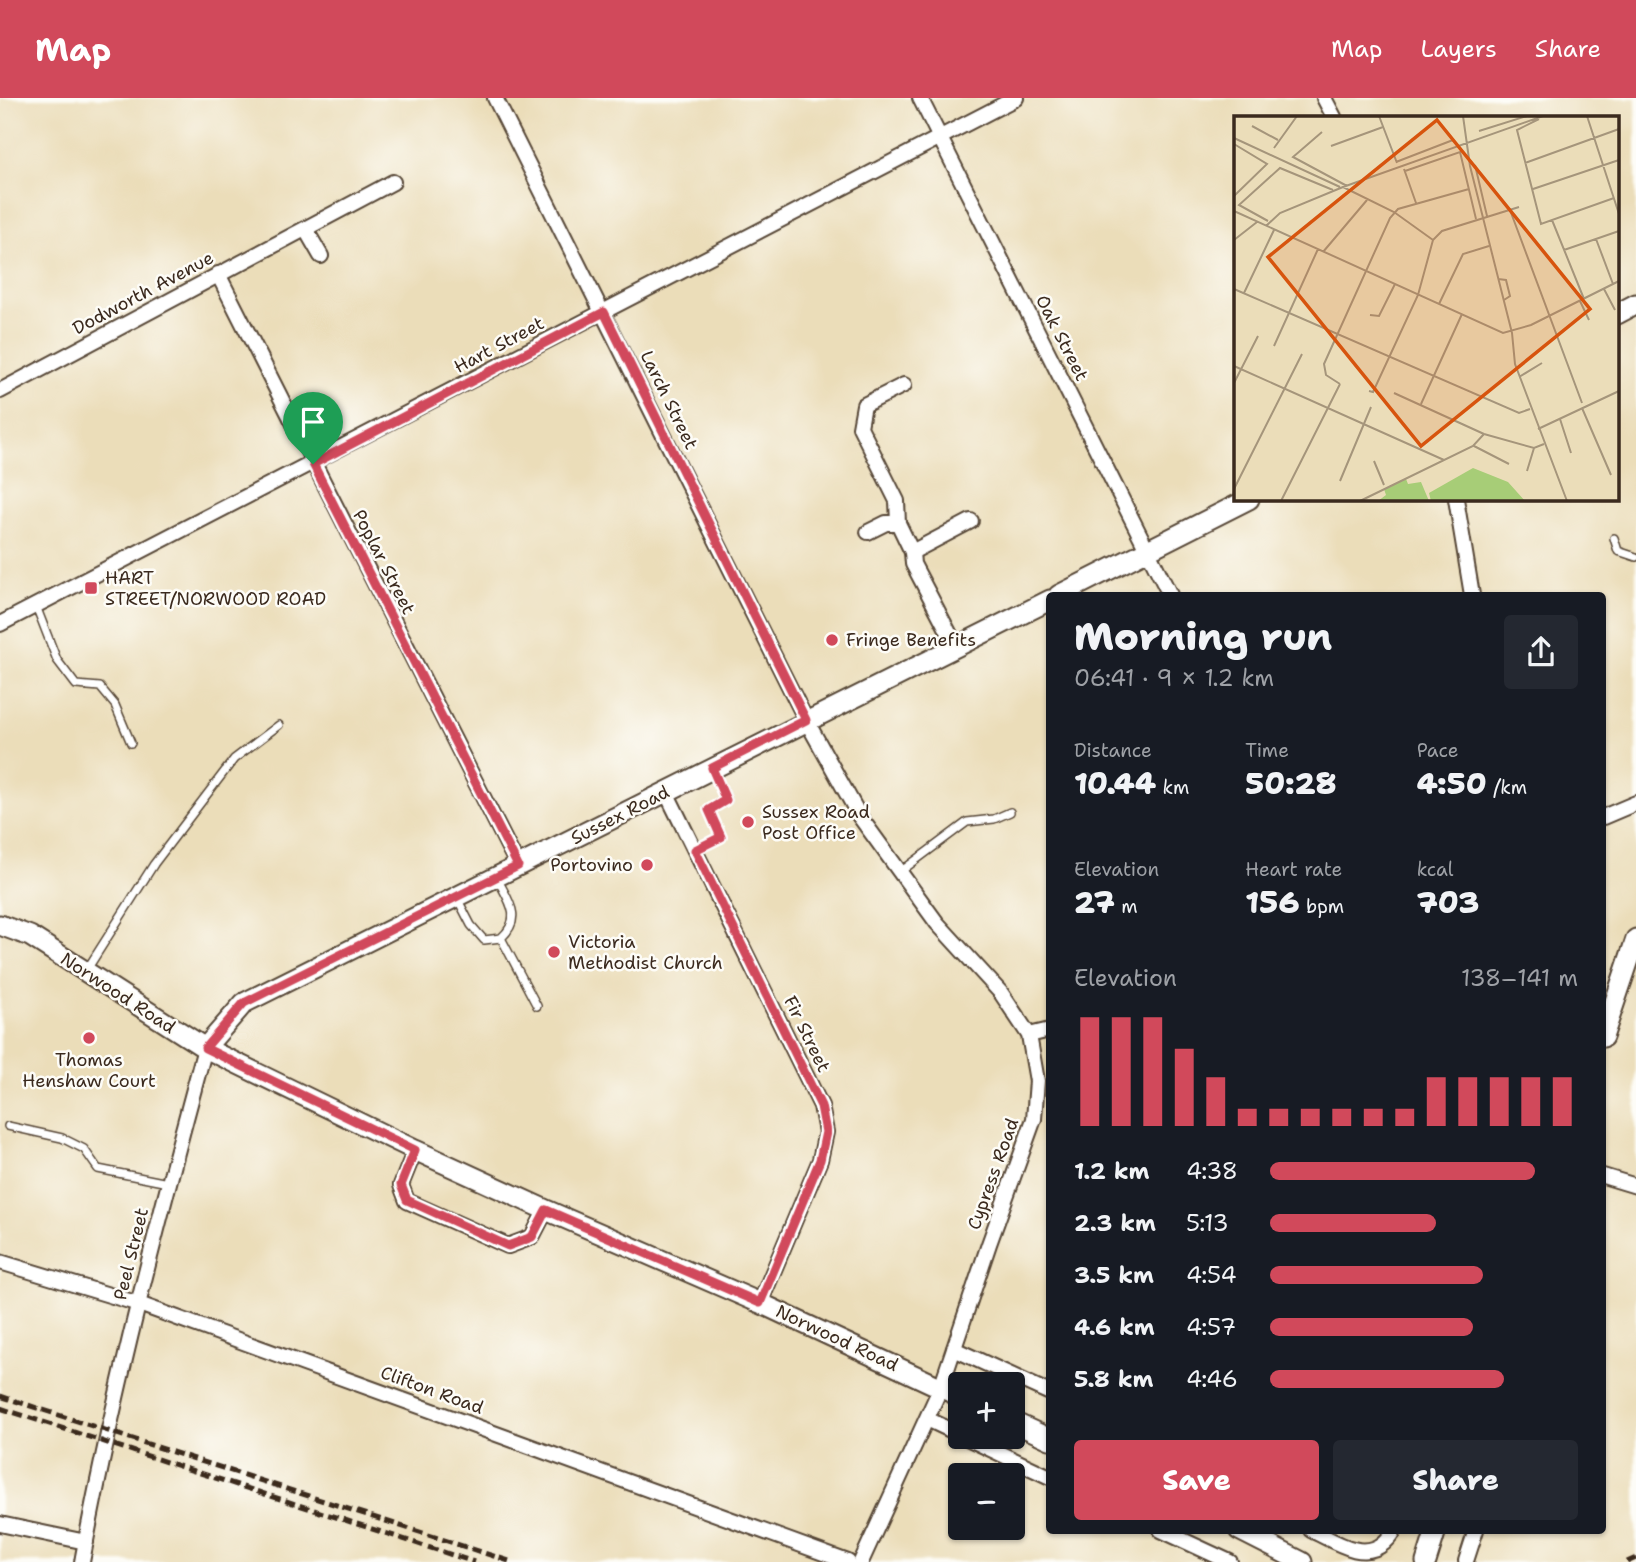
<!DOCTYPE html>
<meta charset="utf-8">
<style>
:root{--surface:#171b24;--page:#242831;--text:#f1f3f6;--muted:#9ea1a6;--accent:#d1495b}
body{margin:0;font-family:"Shantell Sans",sans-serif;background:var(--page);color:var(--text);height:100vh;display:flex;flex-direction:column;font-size:26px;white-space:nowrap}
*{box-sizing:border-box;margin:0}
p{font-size:23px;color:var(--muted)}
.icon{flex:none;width:38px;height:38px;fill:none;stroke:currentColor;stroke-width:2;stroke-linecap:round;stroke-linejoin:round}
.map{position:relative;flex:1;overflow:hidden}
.drawer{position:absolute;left:1046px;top:494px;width:560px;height:942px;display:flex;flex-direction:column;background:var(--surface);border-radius:7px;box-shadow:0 2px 5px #0004}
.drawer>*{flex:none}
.fabs{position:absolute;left:948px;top:1274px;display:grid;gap:14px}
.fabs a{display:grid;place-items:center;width:77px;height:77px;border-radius:7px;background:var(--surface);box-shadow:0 2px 5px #0004;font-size:35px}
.pin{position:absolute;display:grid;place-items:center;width:60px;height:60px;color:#fff;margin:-72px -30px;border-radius:50% 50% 50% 0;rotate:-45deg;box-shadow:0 0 7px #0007}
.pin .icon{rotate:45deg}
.round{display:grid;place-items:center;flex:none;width:74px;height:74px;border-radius:7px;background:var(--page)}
.head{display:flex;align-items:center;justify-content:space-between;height:119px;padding:0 28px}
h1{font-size:38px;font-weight:800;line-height:52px}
.stats{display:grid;grid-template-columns:repeat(3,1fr);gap:10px;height:119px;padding:7px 28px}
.stats div{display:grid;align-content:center}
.stats b{font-size:30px;font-weight:800}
.stats small{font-size:19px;font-weight:400}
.stats p{font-size:19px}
.chart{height:196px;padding:14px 28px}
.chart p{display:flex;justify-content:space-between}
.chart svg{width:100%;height:126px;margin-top:7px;stroke:var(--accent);stroke-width:6}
.primary-button{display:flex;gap:14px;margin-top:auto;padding:14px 28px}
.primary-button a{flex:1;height:80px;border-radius:7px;background:var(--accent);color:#fff;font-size:28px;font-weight:800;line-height:80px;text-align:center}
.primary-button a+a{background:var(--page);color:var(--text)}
ul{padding:0 28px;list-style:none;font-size:23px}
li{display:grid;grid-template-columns:112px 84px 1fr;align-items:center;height:52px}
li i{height:18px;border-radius:9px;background:var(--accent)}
header{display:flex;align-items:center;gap:42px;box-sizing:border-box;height:98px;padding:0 35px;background:var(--accent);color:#fff}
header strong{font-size:33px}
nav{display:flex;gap:38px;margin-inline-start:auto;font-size:24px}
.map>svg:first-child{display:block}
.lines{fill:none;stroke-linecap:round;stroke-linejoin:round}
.lane-casing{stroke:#554535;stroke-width:10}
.street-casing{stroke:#554535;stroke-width:18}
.secondary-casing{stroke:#554535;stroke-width:23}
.lane{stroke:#fff;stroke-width:7}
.street{stroke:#fff;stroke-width:14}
.secondary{stroke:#fff;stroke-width:19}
.rail{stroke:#3b2a1e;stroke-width:5;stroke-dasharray:10 5;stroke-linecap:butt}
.route-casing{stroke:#fff;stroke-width:14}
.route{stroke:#d1495b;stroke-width:9}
.poi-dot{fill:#d1495b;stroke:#fdfcf7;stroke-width:2.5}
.labels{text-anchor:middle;stroke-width:5;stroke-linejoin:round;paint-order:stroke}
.street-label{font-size:18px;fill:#3b2a1e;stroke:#fdfcf7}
.poi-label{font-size:18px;fill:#3b2a1e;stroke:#fdfcf7;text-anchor:start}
.inset-road{fill:none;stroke:#a5957b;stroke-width:2}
.view{fill:#d7540e;fill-opacity:0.15;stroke:#d7540e;stroke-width:3.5}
.inset-edge{fill:none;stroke:#3b2a1e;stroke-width:3.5}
</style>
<header>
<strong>Map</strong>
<nav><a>Map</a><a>Layers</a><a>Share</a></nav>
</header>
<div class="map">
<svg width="1636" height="1464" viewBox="0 0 1636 1464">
<rect width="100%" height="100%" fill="#fdfcf7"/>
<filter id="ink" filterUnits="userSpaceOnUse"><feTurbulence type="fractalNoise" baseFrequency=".0143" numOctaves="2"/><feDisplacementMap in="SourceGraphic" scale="14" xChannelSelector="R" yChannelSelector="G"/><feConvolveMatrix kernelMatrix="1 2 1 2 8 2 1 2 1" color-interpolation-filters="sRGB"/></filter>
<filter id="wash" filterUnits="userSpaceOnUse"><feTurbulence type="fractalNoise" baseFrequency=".00686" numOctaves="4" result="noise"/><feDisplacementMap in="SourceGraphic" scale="28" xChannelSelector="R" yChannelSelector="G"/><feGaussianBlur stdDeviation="1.57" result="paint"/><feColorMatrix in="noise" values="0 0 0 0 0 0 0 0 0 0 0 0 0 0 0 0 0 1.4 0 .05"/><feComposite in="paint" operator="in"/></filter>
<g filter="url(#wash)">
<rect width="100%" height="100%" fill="#ebddb9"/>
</g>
<g filter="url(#ink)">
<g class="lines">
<defs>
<g id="lane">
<polyline points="1614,440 1618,453 1636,459"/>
<polyline points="36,508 57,562 76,587 100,589 115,607 131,645"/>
<polyline points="695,753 721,739 709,712 727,702 712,671"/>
<polyline points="900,774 967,724 994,721 1010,714"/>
<path d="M457,800L471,827L484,842L501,840C524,820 508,802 497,780"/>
<polyline points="501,840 537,908"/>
<polyline points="86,873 154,766 234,661 279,627"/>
<polyline points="8,1028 62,1040 84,1051 98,1071 168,1085"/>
</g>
<g id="street">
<polyline points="495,0 806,622 860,719 937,825 1001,895 1029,937 1037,983 1034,1021 989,1146 941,1289 861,1464"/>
<polyline points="920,0 1170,497"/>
<polyline points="1324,0 1334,19"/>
<polyline points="306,132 321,158"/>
<polyline points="218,176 518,768"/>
<polyline points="904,287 864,307 860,329 897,403 898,425 912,454 913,466 957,550"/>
<polyline points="0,293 393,84"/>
<polyline points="1456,401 1472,497"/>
<polyline points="868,434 886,425 898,425"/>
<polyline points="912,454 971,423"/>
<polyline points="0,526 1016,0"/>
<polyline points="666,694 821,1008 826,1034 820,1062 760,1205"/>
<polyline points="1603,719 1636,705"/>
<polyline points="1029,937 1050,932"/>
<polyline points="415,1052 401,1087 407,1103 508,1148 532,1139 546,1112"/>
<polyline points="1603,1078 1636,1088"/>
<polyline points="0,1164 139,1206 848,1464"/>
<polyline points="954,1251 1050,1295"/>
<polyline points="927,1321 961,1337"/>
<polyline points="965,1339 1050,1379"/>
<polyline points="0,1426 86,1444"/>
<polyline points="1161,1432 1230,1464"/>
<path d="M1311,1432C1333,1442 1362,1464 1384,1445C1389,1440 1392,1438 1394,1432"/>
<polyline points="1466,1463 1476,1432"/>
<path d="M82,1464C114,1291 159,1120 205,950"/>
</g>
<g id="secondary">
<polyline points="1617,216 1636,206"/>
<polyline points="1059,497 1249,401"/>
<polyline points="0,827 30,838 205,950 415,1052 546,1112 760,1205 961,1299"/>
<polyline points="1603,939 1636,841"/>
<polyline points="205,950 244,905 1050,502"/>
<polyline points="1013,1324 1050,1341"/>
<polyline points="1239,1432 1302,1464"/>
<polyline points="1426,1464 1436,1432"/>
</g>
</defs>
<!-- lane casing -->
<use href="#lane" class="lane-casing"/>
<!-- street casing -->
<use href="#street" class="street-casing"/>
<!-- secondary casing -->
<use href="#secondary" class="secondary-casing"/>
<!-- lane -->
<use href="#lane" class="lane"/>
<!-- street -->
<use href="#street" class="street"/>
<!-- secondary -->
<use href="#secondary" class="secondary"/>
<!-- rail -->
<g class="rail">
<polyline points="0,1298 512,1464"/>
<polyline points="0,1310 474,1464"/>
<polyline points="1627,1464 1636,1460"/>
</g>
</g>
</g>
<g class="lines" filter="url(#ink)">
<defs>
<polygon id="route" points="604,214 806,622 712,670 726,702 709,712 721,739 695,752 821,1008 826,1034 820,1062 760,1205 546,1112 532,1139 508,1148 407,1102 401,1087 415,1052 205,950 244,905 518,768 313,366"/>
</defs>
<!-- route casing -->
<use href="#route" class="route-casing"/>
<!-- route -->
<use href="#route" class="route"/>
</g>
<!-- markers -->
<g class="poi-dot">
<rect x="84" y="483" width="14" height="14" rx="3.5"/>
<circle cx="832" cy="542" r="7"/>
<circle cx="748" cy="724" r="7"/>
<circle cx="647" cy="767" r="7"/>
<circle cx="554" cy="854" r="7"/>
<circle cx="89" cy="940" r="7"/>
</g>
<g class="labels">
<!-- street labels -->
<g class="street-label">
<text transform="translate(143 195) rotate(-28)" y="6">Dodworth Avenue</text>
<text transform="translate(1062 240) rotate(63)" y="6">Oak Street</text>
<text transform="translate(499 247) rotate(-28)" y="6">Hart Street</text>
<text transform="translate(669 302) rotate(64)" y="6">Larch Street</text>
<text transform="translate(384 464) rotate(63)" y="6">Poplar Street</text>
<text transform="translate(620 717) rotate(-27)" y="6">Sussex Road</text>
<text transform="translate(118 895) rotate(33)" y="6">Norwood Road</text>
<text transform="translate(807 936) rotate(64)" y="6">Fir Street</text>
<text transform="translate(993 1076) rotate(-70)" y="6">Cypress Road</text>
<text transform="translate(131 1156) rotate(-76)" y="6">Peel Street</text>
<text transform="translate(837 1240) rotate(25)" y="6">Norwood Road</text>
<text transform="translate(432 1292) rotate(20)" y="6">Clifton Road</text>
</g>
<!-- poi labels -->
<g class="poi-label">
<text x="105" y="486">HART<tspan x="105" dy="21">STREET/NORWOOD ROAD</tspan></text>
<text x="846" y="548">Fringe Benefits</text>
<text x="762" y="720">Sussex Road<tspan x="762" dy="21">Post Office</tspan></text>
<text x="633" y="773" text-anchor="end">Portovino</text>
<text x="568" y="850">Victoria<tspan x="568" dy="21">Methodist Church</tspan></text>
<text x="89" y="968" text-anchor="middle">Thomas<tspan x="89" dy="21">Henshaw Court</tspan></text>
</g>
</g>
<!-- overview -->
<g transform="translate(1234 18)">
<rect width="385" height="385" fill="#ebddb9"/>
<path d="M239,352L274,366L291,385H197L195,377ZM172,363L174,368L187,366L195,385H144L152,379L150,373Z" fill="#a7cd77"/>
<path class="inset-road" d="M145,0L163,47M229,0L236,50L278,217L281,248L333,385M353,0L385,98M305,3L283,14L307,108L380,82M18,10L44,24M245,15L293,0M88,16L59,41L113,70M0,22L106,71M0,28L33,48L0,80M97,30L149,11M40,32L63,0M162,46L219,24M291,47L385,13M241,49L253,100M170,53L182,87M171,55L226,36L242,103M109,71L160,96L199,124M299,73L385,44M276,94L348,287M0,95L269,217L297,209L385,165M318,104L350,183M34,105L5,89L46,52L99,74M32,110L46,97L109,71L309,0M362,123L379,168M0,124L23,106M330,134L385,115M89,136L133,84M264,163L272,164L276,180L270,184M0,173L285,297L296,293M370,173L381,194M10,177L40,114M346,185L355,204M205,188L229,138L255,130M136,199L145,200L161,168M40,230L84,133M0,250L210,344M285,261L308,247M0,267L24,220M106,268L92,259L90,248L156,102L164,93L235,73M135,275L139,276L184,179L199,124L208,115L285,91M160,277L250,318M187,288L228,198M348,292L377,359M326,303L337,337M304,313L385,275M250,318L300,332L310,328M240,330L275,348M140,345L150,369M293,355L300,332M106,365L137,291M0,373L68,238M47,385L106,268M126,385L239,330L250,318"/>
<path class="view" d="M203,4L356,193L187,330L34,141Z"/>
<rect width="385" height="385" class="inset-edge"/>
</g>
</svg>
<div class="fabs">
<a>+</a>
<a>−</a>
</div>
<div class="pin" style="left:313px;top:366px;background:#1e9e55"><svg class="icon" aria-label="arrive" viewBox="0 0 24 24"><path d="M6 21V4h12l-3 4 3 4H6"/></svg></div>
<section class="drawer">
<div class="head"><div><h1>Morning run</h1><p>06:41 · 9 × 1.2 km</p></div><a class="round"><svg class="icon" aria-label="share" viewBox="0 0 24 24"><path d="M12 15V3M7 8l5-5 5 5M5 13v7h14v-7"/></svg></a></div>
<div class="stats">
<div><p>Distance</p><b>10.44<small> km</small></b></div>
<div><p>Time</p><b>50:28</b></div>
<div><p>Pace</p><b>4:50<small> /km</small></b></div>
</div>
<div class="stats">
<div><p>Elevation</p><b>27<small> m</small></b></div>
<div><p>Heart rate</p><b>156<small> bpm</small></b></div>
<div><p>kcal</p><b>703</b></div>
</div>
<div class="chart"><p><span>Elevation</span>138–141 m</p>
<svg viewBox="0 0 160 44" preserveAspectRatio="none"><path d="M5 44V6M15 44V6M25 44V6M35 44V17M45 44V27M55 44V38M65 44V38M75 44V38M85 44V38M95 44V38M105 44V38M115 44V27M125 44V27M135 44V27M145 44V27M155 44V27"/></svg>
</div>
<ul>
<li><b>1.2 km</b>4:38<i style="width:86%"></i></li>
<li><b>2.3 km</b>5:13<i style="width:54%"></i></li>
<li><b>3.5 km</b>4:54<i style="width:69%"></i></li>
<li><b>4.6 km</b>4:57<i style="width:66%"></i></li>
<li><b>5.8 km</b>4:46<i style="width:76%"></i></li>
</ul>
<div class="primary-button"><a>Save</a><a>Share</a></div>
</section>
</div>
